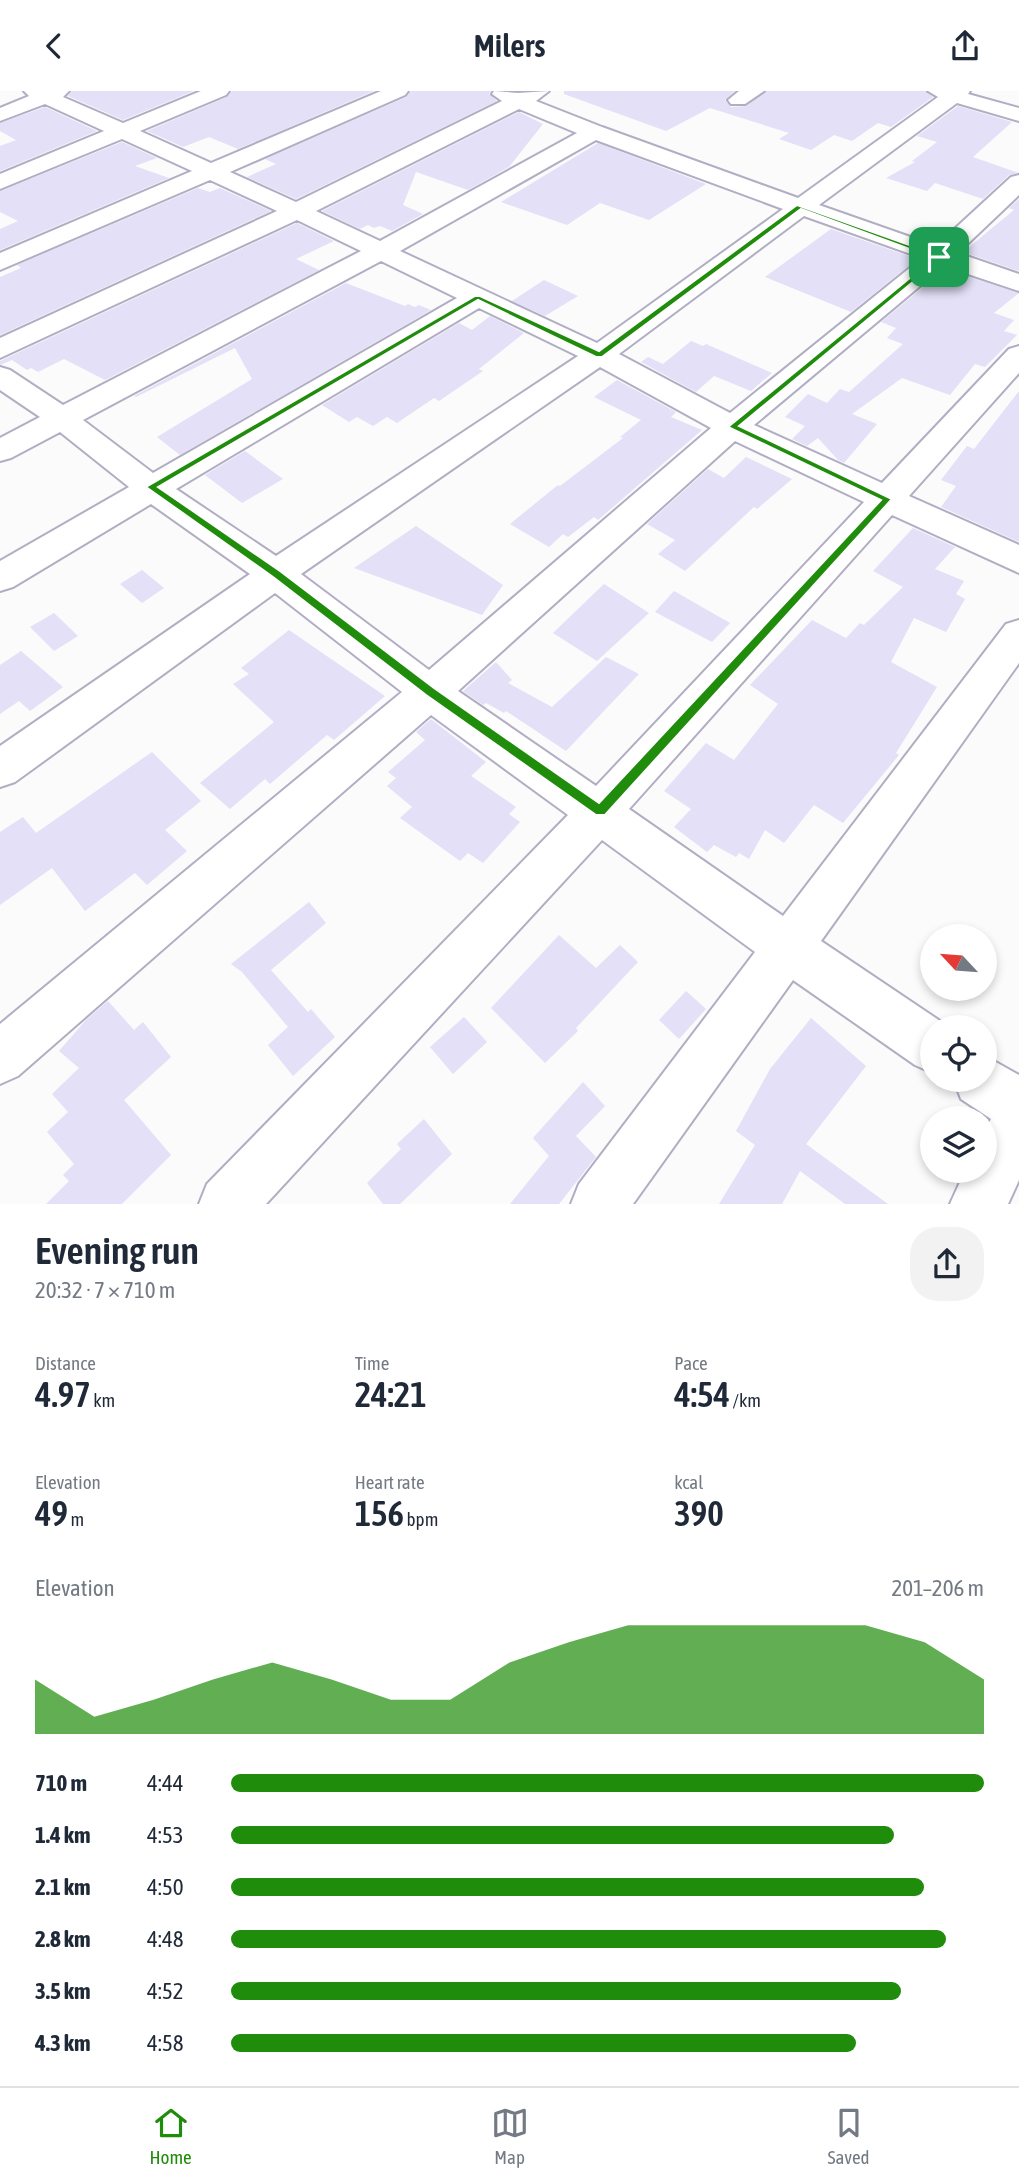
<!DOCTYPE html>
<meta charset="utf-8">
<style>
:root{--surface:#fff;--page:#f2f2f3;--text:#1f2937;--muted:#747a83;--line:#e0e1e3;--accent:#208c0b}
body{margin:0;font-family:"Asap Condensed",sans-serif;background:var(--page);color:var(--text);height:100vh;display:flex;flex-direction:column;font-size:26px;white-space:nowrap}
*{box-sizing:border-box;margin:0}
p{font-size:23px;color:var(--muted)}
.icon{flex:none;width:38px;height:38px;fill:none;stroke:currentColor;stroke-width:2;stroke-linecap:round;stroke-linejoin:round}
.map{position:relative;height:1113px;overflow:hidden}
.drawer{display:flex;flex-direction:column;background:var(--surface);flex:1}
.drawer>*{flex:none}
.needle{width:46px;rotate:296deg}
.buttons{position:absolute;left:920px;top:833px;display:grid;gap:14px}
.buttons a{display:grid;place-items:center;width:77px;height:77px;border-radius:50%;background:var(--surface);box-shadow:0 4px 10px #0003;font-size:35px}
.pin{position:absolute;display:grid;place-items:center;width:60px;height:60px;color:#fff;margin:-30px;border-radius:14px;box-shadow:0 4px 10px #0006}
.round{display:grid;place-items:center;flex:none;width:74px;height:74px;border-radius:28px;background:var(--page)}
.headline{display:flex;align-items:center;justify-content:space-between;height:119px;padding:0 35px}
h1{font-size:38px;font-weight:600;line-height:52px}
.figures{display:grid;grid-template-columns:repeat(3,1fr);gap:10px;height:119px;padding:7px 35px}
.figures div{display:grid;align-content:center}
.figures b{font-size:35px;font-weight:600}
.figures small{font-size:19px;font-weight:400}
.figures p{font-size:19px}
.chart{height:196px;padding:14px 35px}
.chart p{display:flex;justify-content:space-between}
.chart svg{width:100%;height:126px;margin-top:7px;fill:var(--accent);opacity:.7}
ul{padding:0 35px;list-style:none;font-size:23px}
li{display:grid;grid-template-columns:112px 84px 1fr;align-items:center;height:52px}
li i{height:18px;border-radius:9px;background:var(--accent)}
header{display:flex;justify-content:space-between;align-items:center;height:91px;padding:0 35px;background:var(--surface);font-size:32px;font-weight:600}
.tab-bar{display:flex;justify-content:space-around;align-items:center;height:98px;border-top:2px solid var(--line);background:var(--surface);font-size:19px;color:var(--muted)}
.tab-bar a{display:grid;justify-items:center;gap:4px}
.tab-bar .on{color:var(--accent)}
.map>svg:first-child{display:block}
.building{fill:#e3e0f7}
.lines{fill:none;stroke-linecap:round;stroke-linejoin:round}
.street-casing{stroke:#b1aec4;stroke-width:4}
.street{fill:#fff;fill-rule:evenodd}
.route{fill:#208c0b;stroke:#fff;stroke-width:2;fill-rule:evenodd}
</style>
<header><svg class="icon" aria-label="back" viewBox="0 0 24 24"><path d="M15 5l-7 7 7 7"/></svg>Milers<svg class="icon" aria-label="share" viewBox="0 0 24 24"><path d="M12 15V3M7 8l5-5 5 5M5 13v7h14v-7"/></svg></header>
<div class="map">
<svg width="1019" height="1113" viewBox="0 0 1019 1113">
<rect width="100%" height="100%" fill="#fbfbfb"/>
<!-- building -->
<g class="building">
<polygon points="72,0 194,0 123,29 68,5"/>
<polygon points="232,0 374,0 238,58 209,46 183,56 147,40 227,6"/>
<polygon points="411,0 491,0 489,3 497,10 296,108 247,86 276,73 265,68 406,6"/>
<polygon points="564,0 735,0 725,9 731,16 746,15 766,0 926,0 933,6 891,36 878,32 852,50 834,44 811,59 779,48 789,42 710,17 666,40 564,3"/>
<polygon points="958,15 1012,31 973,66 1019,82 1009,84 983,108 935,92 927,100 886,87 915,71 912,70 937,51 917,45"/>
<polygon points="45,16 97,40 0,80 0,55 16,49 0,40 0,32"/>
<polygon points="519,21 543,33 509,76 468,99 416,81 403,114 423,123 392,140 380,135 374,137 368,134 360,138 322,120"/>
<polygon points="122,51 157,67 135,75 169,87 0,159 0,138 18,130 0,121 0,100"/>
<polygon points="598,52 706,93 649,129 600,112 567,134 501,111"/>
<polygon points="198,97 210,101 220,97 271,120 0,244 0,186 21,177 17,174"/>
<polygon points="1019,108 1019,180 963,161 1014,119 1009,117"/>
<polygon points="297,132 334,150 296,168 319,179 105,289 64,268 38,281 31,277 27,279 12,269 0,274 0,270"/>
<polygon points="831,138 917,168 851,221 765,186"/>
<polygon points="945,178 1019,202 994,222 1014,229 1004,240 1017,244 985,276 975,273 950,304 902,287 852,323 877,333 844,372 838,369 818,347 807,355 792,348 805,335 785,326 808,303 827,312 840,298 849,301 903,253 887,247 896,237 881,231"/>
<polygon points="544,189 578,205 545,225 512,210"/>
<polygon points="346,192 405,215 408,213 415,216 419,214 431,219 180,364 157,346 252,288 235,257 136,306 134,305"/>
<polygon points="490,225 524,242 479,278 483,280 439,310 434,307 397,332 387,326 373,335 357,326 349,331 322,314 459,232 472,239"/>
<polygon points="691,250 703,255 706,253 772,282 751,300 714,285 696,301 641,271 648,266 663,273"/>
<polygon points="617,289 676,321 671,326 702,339 598,429 594,426 568,446 563,443 549,456 510,433 558,394 560,395 623,347 620,346 641,329 594,306"/>
<polygon points="1019,300 1019,451 941,416 956,395 941,389 967,355 974,358"/>
<polygon points="245,360 283,388 242,412 205,384"/>
<polygon points="746,366 792,388 757,418 754,416 685,480 658,463 675,449 647,433 708,378 724,387"/>
<polygon points="416,435 503,494 482,524 354,477"/>
<polygon points="913,437 955,456 935,478 964,490 956,503 965,508 946,541 914,527 891,571 937,596 896,662 899,664 843,732 814,714 784,752 765,739 749,768 739,762 736,766 714,754 707,761 674,736 691,718 664,700 706,652 734,669 778,613 750,594 812,529 846,547 860,532 864,534 903,496 873,480"/>
<polygon points="142,479 164,497 142,512 120,493"/>
<polygon points="604,493 649,522 597,570 553,542"/>
<polygon points="674,500 730,532 712,551 655,521"/>
<polygon points="54,522 78,545 54,560 30,536"/>
<polygon points="289,539 385,605 334,649 327,644 270,693 265,688 230,718 200,692 274,631 233,593 249,583 241,577"/>
<polygon points="21,560 63,596 30,620 19,610 0,623 0,574"/>
<polygon points="606,566 639,583 566,660 506,620 504,622 486,612 483,614 463,600 496,571 512,589 508,592 552,616"/>
<polygon points="431,628 486,671 471,685 516,716 509,723 520,731 483,772 468,762 460,770 400,727 412,716 387,695 396,687 388,681 425,649 416,641"/>
<polygon points="152,661 201,710 165,739 187,760 147,794 135,782 85,820 52,777 0,814 0,741 23,726 36,742"/>
<polygon points="309,811 326,832 271,879 308,921 311,918 335,946 293,985 268,954 288,936 242,881 231,873"/>
<polygon points="559,844 596,877 620,854 638,871 576,937 578,940 545,972 491,917"/>
<polygon points="686,900 706,918 679,948 659,929"/>
<polygon points="108,910 134,939 143,931 171,966 124,1009 171,1064 122,1113 46,1113 69,1090 63,1084 74,1073 47,1041 68,1021 52,1003 79,977 59,960 86,929"/>
<polygon points="464,926 487,951 453,983 430,956"/>
<polygon points="811,927 866,975 806,1053 888,1113 845,1113 800,1080 782,1113 719,1113 755,1054 736,1040 770,978"/>
<polygon points="583,991 605,1015 576,1045 596,1066 559,1113 510,1113 549,1065 533,1047"/>
<polygon points="424,1028 452,1063 400,1113 383,1113 367,1092 401,1058 397,1053"/>
</g>
<g class="lines">
<defs>
<g id="street">
<path d="M24,0H69L63,6L123,32L201,0H229L226,4L140,40L211,72L381,0H408L405,4L230,81L296,111L502,10L492,3L494,0L518,2L549,0L536,10L602,36L798,107L938,6L928,0H970L968,3L1019,17V30L957,12L819,114L936,155L1011,86L1019,84V104L958,162L1019,183V200L944,175L754,334L882,392L1009,258L1019,255V282L909,405L1019,454V482L892,424L629,718L783,825L1006,533L1019,529V572L821,850L949,936H933V982L915,974L793,889L633,1113H571L579,1093L755,861L602,749L266,1113H199L207,1093L568,724L431,624L18,985L0,993V933L402,601L275,502L15,691L0,696V655L250,483L151,413L13,496L0,500V470L129,396L60,341L11,367L0,370V347L40,326L0,299V276L10,279L63,314L361,160L297,129L0,267V247L277,120L210,89L0,179V162L192,80L122,48L0,98V83L104,40L45,13L0,30V17L29,5ZM519,18L577,42L380,150L316,120ZM596,49L783,118L597,252L400,160ZM804,125L922,167L730,322L619,263ZM381,170L457,207L153,382L83,329ZM479,217L578,265L276,465L176,398ZM600,276L711,337L429,579L301,483ZM735,350L864,411L596,695L458,600Z"/>
<polygon points="739,0 764,0 745,13 731,13 728,9"/>
<polygon points="985,965 1019,984 1019,1089 1008,1113 950,1113 965,1080 985,1080 985,1039 991,1028 961,1008 954,989 985,989"/>
</g>
</defs>
<!-- street casing -->
<use href="#street" class="street-casing"/>
<!-- street -->
<use href="#street" class="street"/>
</g>
<!-- route -->
<path class="route" d="M797,114L943,166L739,335L892,408L605,724H596L426,604L273,486L146,396L475,205H480L599,260ZM801,118L934,167L728,336L881,409L599,712L434,597L280,480L158,396L478,209L596,266H602Z"/>
</svg>
<div class="buttons">
<a><svg class="needle" viewBox="-14 -14 28 28"><path d="M0-13l5 13h-10z" fill="#e53935"/><path d="M0 13l5-13h-10z" fill="#747a83"/></svg></a>
<a><svg class="icon" aria-label="locate" viewBox="0 0 24 24"><circle cx="12" cy="12" r="6"/><path d="M12 2v4M12 18v4M2 12h4M18 12h4"/></svg></a>
<a><svg class="icon" aria-label="layers" viewBox="0 0 24 24"><path d="M12 4l9 5-9 5-9-5zM3 14l9 5 9-5"/></svg></a>
</div>
<div class="pin" style="left:939px;top:166px;background:#1e9e55"><svg class="icon" aria-label="arrive" viewBox="0 0 24 24"><path d="M6 21V4h12l-3 4 3 4H6"/></svg></div>
</div>
<section class="drawer">
<div class="headline"><div><h1>Evening run</h1><p>20:32 · 7 × 710 m</p></div><a class="round"><svg class="icon" aria-label="share" viewBox="0 0 24 24"><path d="M12 15V3M7 8l5-5 5 5M5 13v7h14v-7"/></svg></a></div>
<div class="figures">
<div><p>Distance</p><b>4.97<small> km</small></b></div>
<div><p>Time</p><b>24:21</b></div>
<div><p>Pace</p><b>4:54<small> /km</small></b></div>
</div>
<div class="figures">
<div><p>Elevation</p><b>49<small> m</small></b></div>
<div><p>Heart rate</p><b>156<small> bpm</small></b></div>
<div><p>kcal</p><b>390</b></div>
</div>
<div class="chart"><p><span>Elevation</span>201–206 m</p>
<svg viewBox="0 0 160 44" preserveAspectRatio="none"><path d="M0 44V25L10 38L20 32L30 25L40 19L50 25L60 32L70 32L80 19L90 12L100 6L110 6L120 6L130 6L140 6L150 12L160 25V44z"/></svg>
</div>
<ul>
<li><b>710 m</b>4:44<i style="width:100%"></i></li>
<li><b>1.4 km</b>4:53<i style="width:88%"></i></li>
<li><b>2.1 km</b>4:50<i style="width:92%"></i></li>
<li><b>2.8 km</b>4:48<i style="width:95%"></i></li>
<li><b>3.5 km</b>4:52<i style="width:89%"></i></li>
<li><b>4.3 km</b>4:58<i style="width:83%"></i></li>
</ul>
</section>
<nav class="tab-bar">
<a class="on"><svg class="icon" aria-label="home" viewBox="0 0 24 24"><path d="M3 11l9-7 9 7M6 9v11h12V9"/></svg>Home</a>
<a><svg class="icon" aria-label="map" viewBox="0 0 24 24"><path d="M3 6l6-2 6 2 6-2v14l-6 2-6-2-6 2zM9 4v14M15 6v14"/></svg>Map</a>
<a><svg class="icon" aria-label="saved" viewBox="0 0 24 24"><path d="M7 4h10v16l-5-4-5 4z"/></svg>Saved</a>
</nav>
